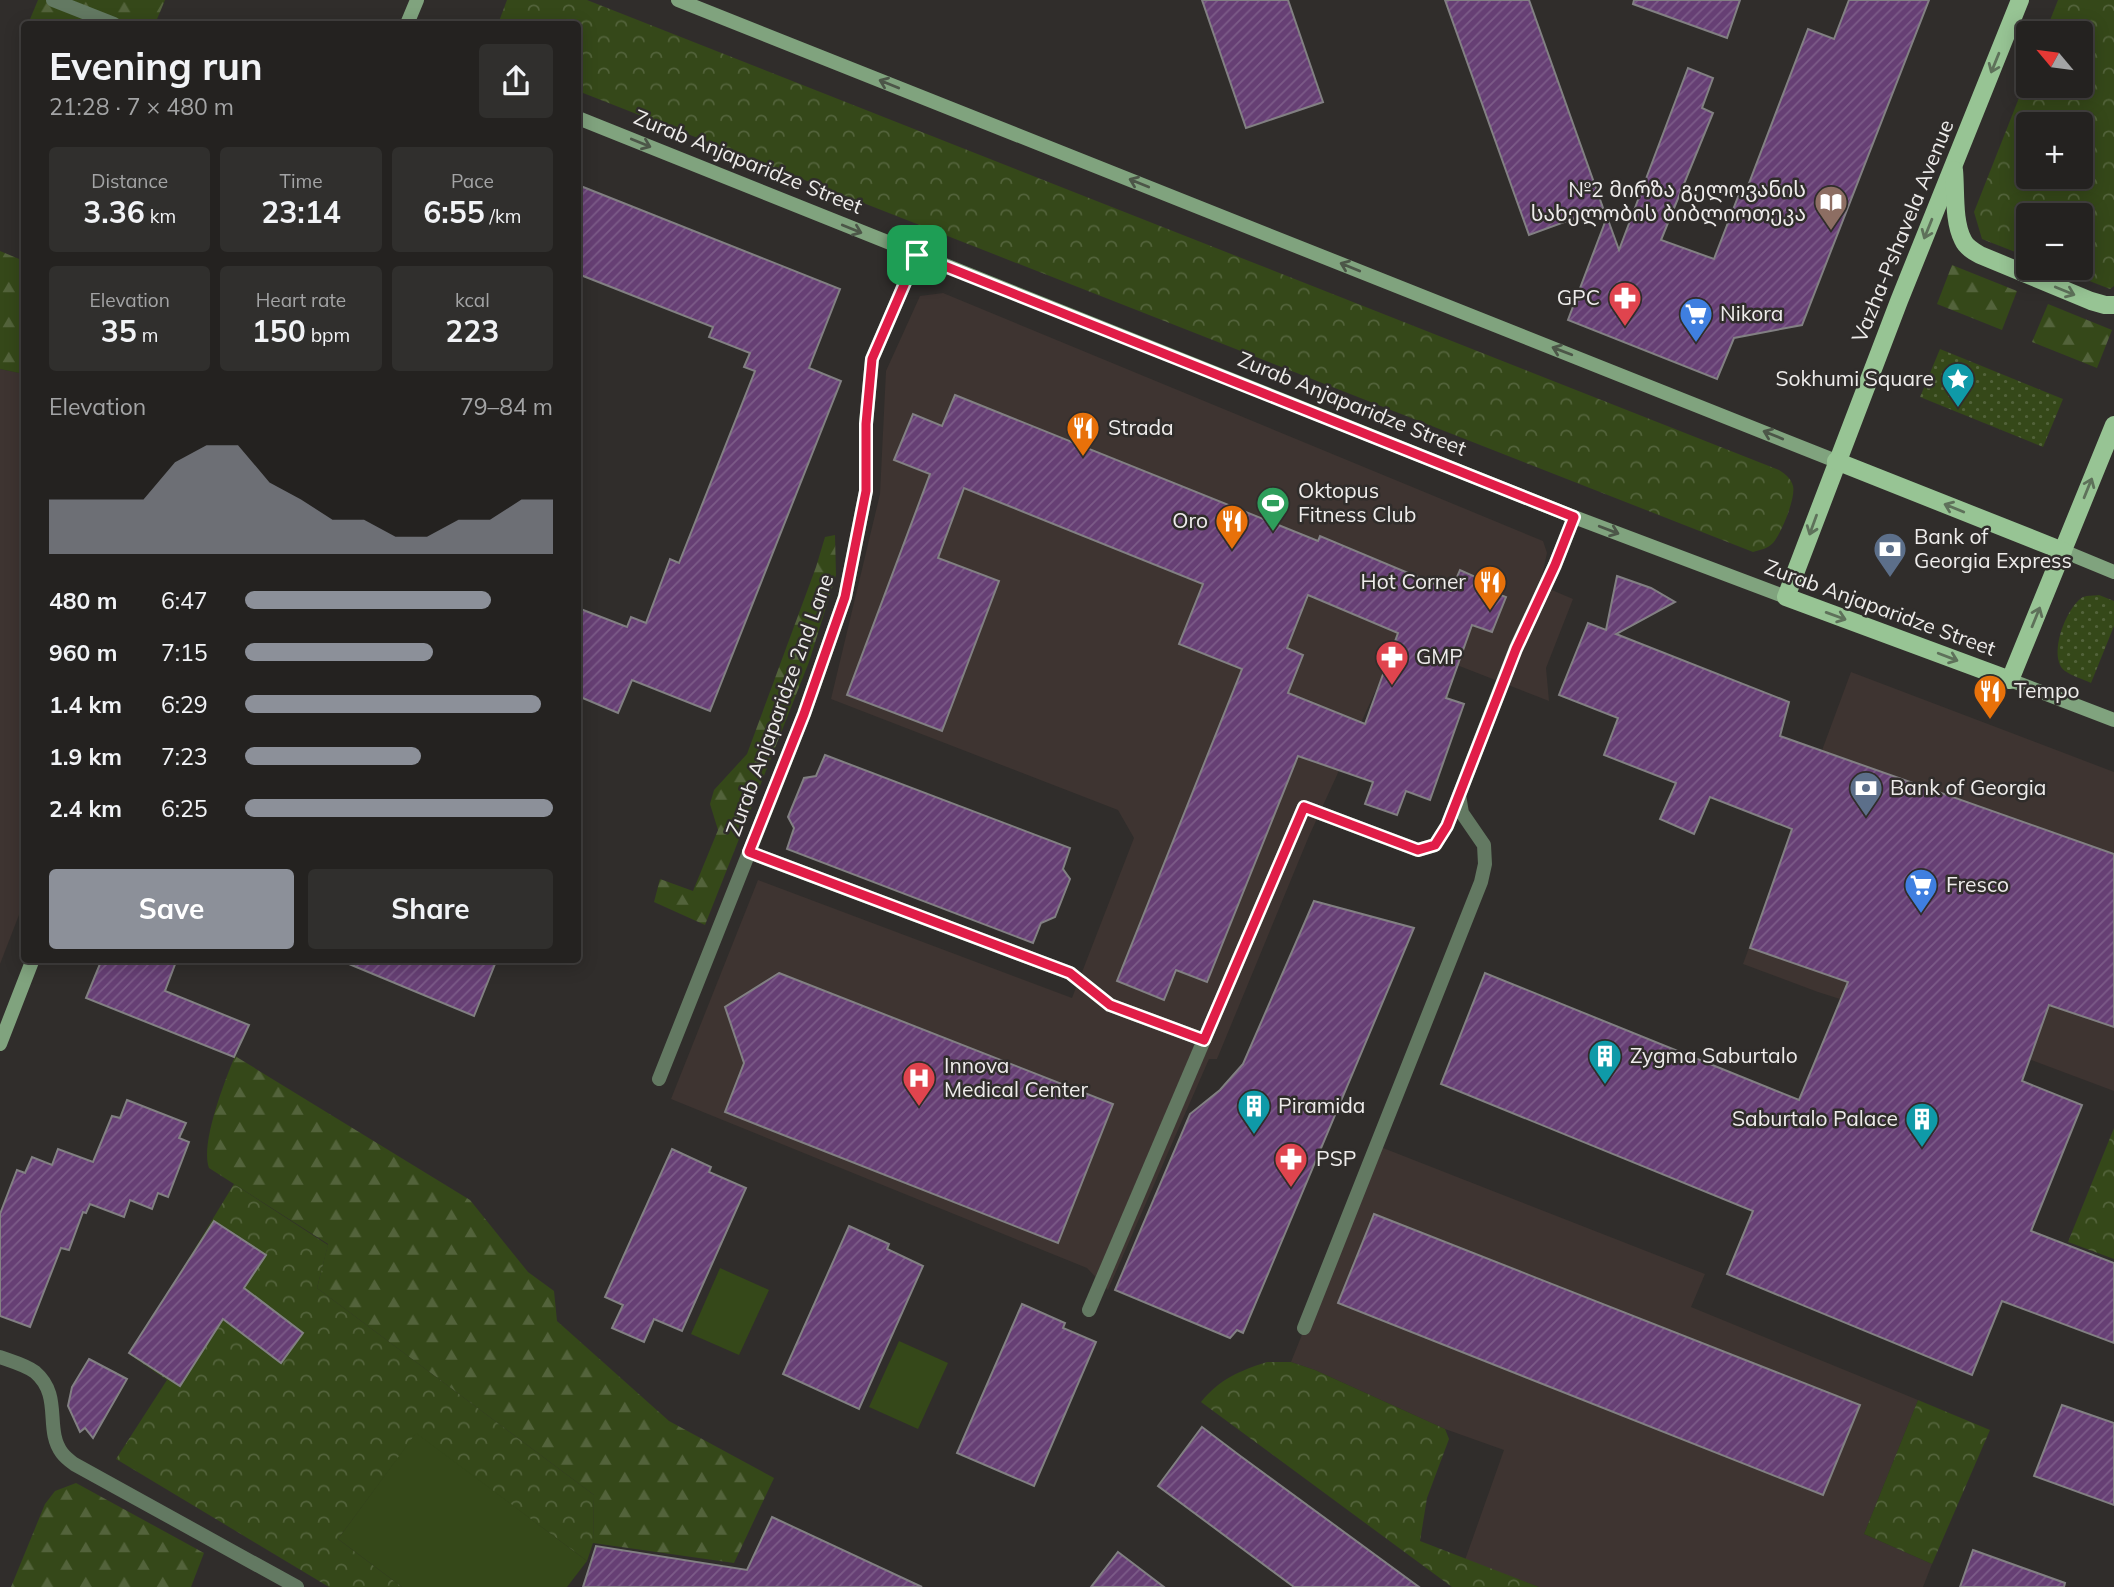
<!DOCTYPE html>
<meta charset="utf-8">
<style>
:root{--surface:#242220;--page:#302f2d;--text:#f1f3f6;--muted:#a3a4a5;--line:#413f3e;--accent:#8c9099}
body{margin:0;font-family:Mulish,"Noto Sans Georgian",sans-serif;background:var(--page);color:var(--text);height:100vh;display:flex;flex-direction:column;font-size:26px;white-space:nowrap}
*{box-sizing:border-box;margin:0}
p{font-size:23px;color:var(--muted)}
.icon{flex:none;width:38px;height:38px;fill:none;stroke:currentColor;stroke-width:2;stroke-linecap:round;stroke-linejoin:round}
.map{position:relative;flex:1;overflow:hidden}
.drawer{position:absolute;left:21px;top:21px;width:560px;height:942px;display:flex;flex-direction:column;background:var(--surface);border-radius:7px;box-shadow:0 4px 18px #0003,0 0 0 2px var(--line)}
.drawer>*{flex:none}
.needle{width:46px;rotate:299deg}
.fabs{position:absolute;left:2016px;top:21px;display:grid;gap:14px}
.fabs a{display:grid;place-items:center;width:77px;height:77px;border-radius:7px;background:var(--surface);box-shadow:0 4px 18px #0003,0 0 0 2px var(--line);font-size:35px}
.pin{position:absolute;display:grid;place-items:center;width:60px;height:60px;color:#fff;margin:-30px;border-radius:14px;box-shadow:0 4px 10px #0006}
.round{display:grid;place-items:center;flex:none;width:74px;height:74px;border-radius:7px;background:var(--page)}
.head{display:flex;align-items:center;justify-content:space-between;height:119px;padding:0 28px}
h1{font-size:38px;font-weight:700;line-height:52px}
.stats{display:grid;grid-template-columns:repeat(3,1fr);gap:10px;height:119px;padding:7px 28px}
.stats div{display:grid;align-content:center;border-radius:7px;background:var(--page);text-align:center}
.stats b{font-size:30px;font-weight:700}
.stats small{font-size:19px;font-weight:400}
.stats p{font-size:19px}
.chart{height:196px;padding:14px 28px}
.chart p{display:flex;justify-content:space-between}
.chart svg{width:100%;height:126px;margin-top:7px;fill:var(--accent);opacity:.7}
.button{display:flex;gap:14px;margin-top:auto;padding:14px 28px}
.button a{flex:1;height:80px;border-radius:7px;background:var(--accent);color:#fff;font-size:28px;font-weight:700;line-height:80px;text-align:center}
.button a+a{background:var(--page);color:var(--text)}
ul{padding:0 28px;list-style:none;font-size:23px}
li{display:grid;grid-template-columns:112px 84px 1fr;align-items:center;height:52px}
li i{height:18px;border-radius:9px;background:var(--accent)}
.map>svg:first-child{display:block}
.built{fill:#3e3431}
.grass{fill:url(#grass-dots)}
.forest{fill:url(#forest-firs)}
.park{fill:url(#park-crowns);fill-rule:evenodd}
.pitch{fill:#354819}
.building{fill:url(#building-hatch);stroke:#828083;stroke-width:2;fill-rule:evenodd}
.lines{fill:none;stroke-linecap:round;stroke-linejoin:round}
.street{stroke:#637962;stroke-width:14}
.secondary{stroke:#80a37e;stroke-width:14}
.primary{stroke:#97c494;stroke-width:18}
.oneway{stroke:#5e715a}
.oneway2{stroke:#4c5648}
.route-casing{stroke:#fff;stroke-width:14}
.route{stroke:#e11d48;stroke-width:9}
.labels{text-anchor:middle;stroke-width:5;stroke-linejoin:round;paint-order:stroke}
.street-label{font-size:21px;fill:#eeeceb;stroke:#302d2b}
.poi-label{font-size:21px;fill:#eeeceb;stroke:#302d2b;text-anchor:start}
</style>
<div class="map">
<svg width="2114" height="1587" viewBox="0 0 2114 1587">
<defs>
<pattern id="grass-dots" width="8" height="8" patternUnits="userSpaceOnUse" patternTransform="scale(1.75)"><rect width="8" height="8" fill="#354819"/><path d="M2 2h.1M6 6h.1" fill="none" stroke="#53633b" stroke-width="1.8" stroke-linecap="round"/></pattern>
<pattern id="forest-firs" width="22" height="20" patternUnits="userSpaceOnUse" patternTransform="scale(1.75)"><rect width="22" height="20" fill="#354819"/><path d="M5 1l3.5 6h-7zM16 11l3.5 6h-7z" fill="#53633b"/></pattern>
<pattern id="park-crowns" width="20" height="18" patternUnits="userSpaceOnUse" patternTransform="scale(1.75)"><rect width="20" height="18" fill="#354819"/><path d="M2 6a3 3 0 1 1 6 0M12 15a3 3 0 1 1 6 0" fill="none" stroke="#53633b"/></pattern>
<pattern id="building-hatch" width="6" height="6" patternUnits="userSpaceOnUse" patternTransform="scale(1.75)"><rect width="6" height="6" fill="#663f74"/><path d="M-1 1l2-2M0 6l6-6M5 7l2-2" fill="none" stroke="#7c5b88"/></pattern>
</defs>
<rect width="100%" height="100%" fill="#302d2b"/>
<!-- built -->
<g class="built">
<polygon points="943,293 1543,541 1547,553 1540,585 1573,599 1546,668 1549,701 1398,642 1309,836 1217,1059 1209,1059 1108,1290 1087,1268 671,1099 758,880 1072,998 1134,838 1118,810 831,699 880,494 886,371 920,296"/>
<polygon points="0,369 24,374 24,902 0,964"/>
<polygon points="1851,672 2114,772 2114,1091 2029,1059 1818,992 1743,964"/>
<polygon points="1378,1146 1705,1274 1691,1307 1918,1400 1864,1534 1932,1564 1923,1587 1539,1587 1465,1560 1504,1450 1445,1429 1315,1370 1291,1362"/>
</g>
<!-- grass -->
<g class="grass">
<polygon points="1940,349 2063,399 2043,447 1920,397"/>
<path d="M2099,595L2114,601V626L2091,683C2083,679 2072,676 2065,671C2047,657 2066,607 2083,597C2088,595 2094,596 2099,595Z"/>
</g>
<!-- forest -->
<g class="forest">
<polygon points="38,0 165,0 155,24 28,24"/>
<polygon points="0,251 24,261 24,374 0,369"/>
<polygon points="1952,265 2017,291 2002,330 1937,304"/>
<polygon points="2048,304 2112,330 2097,368 2032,342"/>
<polygon points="835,535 836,575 809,662 705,925 654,902 660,879 693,891 718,830 710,804 714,790 747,754 816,567 825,537"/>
<path d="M235,1056L470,1200L528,1272L554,1291L557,1321L669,1421L774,1478L734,1563L593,1543L594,1495L317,1288L328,1244L209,1168C200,1144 225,1080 235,1056Z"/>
<polygon points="76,1483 204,1553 191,1587 11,1587 45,1504 55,1491"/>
</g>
<!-- park -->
<g class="park">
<path d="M507,0H587L1779,470C1785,474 1791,478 1793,486C1796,498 1781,534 1773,543C1767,549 1760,550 1753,552L578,91V24H498Z"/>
<path d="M2058,0H2114V286L2110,289L2056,268H2081V215H2028V257L1982,239L1974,212L2028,75V86H2081V33H2045ZM2081,124V177H2028V124Z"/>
<polygon points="2114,1128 2114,1259 2068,1242"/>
<polygon points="234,1184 328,1245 317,1288 594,1495 593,1543 587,1561 416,1434 338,1539 402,1587 329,1587 116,1459 167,1380 130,1355"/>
<path d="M1267,1362H1291L1315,1370L1445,1429L1449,1439L1427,1498L1420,1541L1539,1587H1452L1201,1402C1220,1379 1239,1371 1267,1362Z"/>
<polygon points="1918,1400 1990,1430 1932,1564 1864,1534"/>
</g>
<!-- pitch -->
<g class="pitch">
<polygon points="720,1268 769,1290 739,1355 691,1334"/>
<polygon points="899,1341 948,1363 918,1429 869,1407"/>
<polygon points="416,1433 587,1561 567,1587 402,1587 338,1539"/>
</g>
<!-- building -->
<g class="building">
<polygon points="1202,0 1288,0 1323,102 1246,128"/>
<polygon points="1445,0 1529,0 1603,208 1529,235"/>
<polygon points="1634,0 1740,0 1727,38 1633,4"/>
<polygon points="1849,0 1929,0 1802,325 1734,338 1717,379 1568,320 1607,217 1619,250 1688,68 1713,78 1702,108 1713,113 1661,240 1714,259 1741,189 1746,191 1808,29 1834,39"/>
<polygon points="578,185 840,289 809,368 841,381 710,711 632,680 618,713 578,696 578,608 627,627 631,617 646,623 670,559 679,563 755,371 744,367 750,353 709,337 713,327 578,274"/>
<path d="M955,395L1318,541L1320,536L1451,591L1460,570L1489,583L1487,590L1506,597L1492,632L1472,625L1446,698L1464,704L1430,800L1406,791L1397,815L1365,804L1373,782L1298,756L1207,982L1176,970L1164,1000L1117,981L1242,669L1179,644L1203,584L964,488L938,558L999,581L942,731L847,695L930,474L894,460L913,414L942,426ZM1308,595L1398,633L1365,724L1288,693L1303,655L1287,648Z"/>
<polygon points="1617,576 1651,588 1675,602 1616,634 1789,702 1780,736 2114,854 2114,1027 2049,1005 2022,1081 2082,1105 2031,1231 2114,1263 2114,1343 2002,1301 1972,1375 1727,1274 1753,1211 1441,1084 1485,973 1799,1100 1848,982 1750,948 1792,829 1710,797 1694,834 1660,819 1676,783 1604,755 1618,718 1559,695 1588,623 1606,630"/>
<polygon points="825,755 1070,848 1063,869 1070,879 1055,917 1041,923 1033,943 787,849 794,828 788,817 804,778 816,776"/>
<polygon points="1314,901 1414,928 1243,1333 1237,1330 1230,1338 1115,1290 1190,1114 1220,1090 1243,1064"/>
<polygon points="102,959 177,959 165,991 249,1025 234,1057 86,998"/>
<polygon points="337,959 497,959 474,1016"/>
<polygon points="779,973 1113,1104 1058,1243 725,1112 744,1063 725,1007"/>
<polygon points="127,1100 186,1123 179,1138 189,1142 168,1197 158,1193 152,1209 130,1200 124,1217 90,1204 86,1213 83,1212 69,1250 61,1248 30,1327 0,1316 0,1214 17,1170 25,1173 32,1157 52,1165 58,1149 93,1162 112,1116 120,1118"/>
<polygon points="672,1149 711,1167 709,1172 746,1188 682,1331 654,1319 644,1342 612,1328 623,1305 605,1297"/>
<polygon points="1374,1214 1860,1405 1823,1495 1338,1303"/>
<polygon points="214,1221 266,1255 244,1288 303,1333 281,1363 223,1319 180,1386 129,1353"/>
<polygon points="849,1226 889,1244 887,1249 923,1266 859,1409 783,1374"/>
<polygon points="1022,1304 1065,1323 1063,1328 1096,1342 1034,1486 957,1453"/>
<polygon points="89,1359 127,1379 93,1438 85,1428 80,1432 68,1406 72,1387"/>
<polygon points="2062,1405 2114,1423 2114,1505 2034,1476"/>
<polygon points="1202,1427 1239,1455 1419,1587 1294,1587 1158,1486"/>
<polygon points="772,1517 922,1587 583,1587 596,1546 747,1570"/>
<polygon points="1973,1550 2065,1583 2064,1587 1960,1587"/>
<polygon points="1118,1552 1164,1587 1091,1587"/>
</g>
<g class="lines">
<!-- street -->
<g class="street">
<polyline points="53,0 114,24"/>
<polyline points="749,852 1070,973 1110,1005 1204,1040 1304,807 1418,850 1435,845 1447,826 1459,795"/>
<polyline points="659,1079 804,714 845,597 866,491 866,423 872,359 917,255"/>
<polyline points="1089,1310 1204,1040"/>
<polyline points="1304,1328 1481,882 1485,864 1484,845 1462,813 1459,795 1516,648 1555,565 1574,517"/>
<path d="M0,1357C11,1361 26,1365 35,1372C63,1396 44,1429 62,1453C65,1457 70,1461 74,1464L297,1587"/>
</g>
<!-- secondary -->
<g class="secondary">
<polyline points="678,0 1836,461"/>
<polyline points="407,24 417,0"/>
<polyline points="578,118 1574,517 1786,597"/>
<polyline points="2063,551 2114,572"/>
<polyline points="2010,680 2114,720"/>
<polyline points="0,1044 33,959"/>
</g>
<!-- primary -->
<g class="primary">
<polyline points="2020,0 1899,301 1786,597 2010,680 2114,425"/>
<path d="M1954,170C1956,191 1953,221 1963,240C1966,247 1973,251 1980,255L2091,301L2105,305H2114"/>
<polyline points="1836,461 2063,551"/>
</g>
</g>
<!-- one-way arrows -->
<defs><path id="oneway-shaft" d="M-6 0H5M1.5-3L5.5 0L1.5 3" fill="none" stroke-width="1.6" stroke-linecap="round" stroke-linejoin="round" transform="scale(1.75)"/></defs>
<g class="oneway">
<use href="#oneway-shaft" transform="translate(1995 63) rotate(112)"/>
<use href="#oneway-shaft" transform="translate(1928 229) rotate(112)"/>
<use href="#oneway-shaft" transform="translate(2065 291) rotate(22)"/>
<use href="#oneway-shaft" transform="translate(2088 488) rotate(-68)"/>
<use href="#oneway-shaft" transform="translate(1954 508) rotate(-158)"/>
<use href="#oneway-shaft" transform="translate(1813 525) rotate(110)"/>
<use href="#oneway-shaft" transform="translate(1836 616) rotate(20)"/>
<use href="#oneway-shaft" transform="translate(2036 617) rotate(-68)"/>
<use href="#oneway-shaft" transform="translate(1948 657) rotate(21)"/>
</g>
<g class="oneway2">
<use href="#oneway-shaft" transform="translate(889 84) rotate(-158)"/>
<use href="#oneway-shaft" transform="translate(641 143) rotate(22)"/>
<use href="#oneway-shaft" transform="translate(1139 183) rotate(-158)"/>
<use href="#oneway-shaft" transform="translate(852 229) rotate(22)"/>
<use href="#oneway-shaft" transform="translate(1350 267) rotate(-158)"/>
<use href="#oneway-shaft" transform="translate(1562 351) rotate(-159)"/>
<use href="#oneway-shaft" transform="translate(1773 435) rotate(-158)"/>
<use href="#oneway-shaft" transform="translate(1609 530) rotate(21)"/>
</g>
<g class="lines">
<defs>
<polygon id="route" points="917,255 1574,517 1555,565 1516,649 1447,826 1435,845 1418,850 1304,807 1204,1040 1110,1005 1070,973 749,852 804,714 845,597 866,491 866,424 872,359"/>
</defs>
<!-- route casing -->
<use href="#route" class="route-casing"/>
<!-- route -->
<use href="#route" class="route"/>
</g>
<!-- icons -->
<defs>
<symbol id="library-pin" viewBox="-11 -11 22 30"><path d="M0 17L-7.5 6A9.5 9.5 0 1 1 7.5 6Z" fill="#8d6e63" stroke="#302d2b"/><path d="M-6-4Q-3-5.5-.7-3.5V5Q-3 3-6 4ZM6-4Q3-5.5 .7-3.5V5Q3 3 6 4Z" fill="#fff"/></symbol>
<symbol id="pharmacy-pin" viewBox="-11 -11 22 30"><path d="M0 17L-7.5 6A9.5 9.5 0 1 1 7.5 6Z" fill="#e0444e" stroke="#302d2b"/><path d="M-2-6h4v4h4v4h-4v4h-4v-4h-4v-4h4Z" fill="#fff"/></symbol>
<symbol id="supermarket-pin" viewBox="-11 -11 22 30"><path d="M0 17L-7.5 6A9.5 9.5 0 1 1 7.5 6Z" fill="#3f7fe0" stroke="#302d2b"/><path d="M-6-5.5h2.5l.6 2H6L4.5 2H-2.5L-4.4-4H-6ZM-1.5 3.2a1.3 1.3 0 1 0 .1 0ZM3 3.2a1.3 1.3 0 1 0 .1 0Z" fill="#fff"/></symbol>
<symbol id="sight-pin" viewBox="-11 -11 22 30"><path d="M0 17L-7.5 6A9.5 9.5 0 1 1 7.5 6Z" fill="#0f9aa8" stroke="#302d2b"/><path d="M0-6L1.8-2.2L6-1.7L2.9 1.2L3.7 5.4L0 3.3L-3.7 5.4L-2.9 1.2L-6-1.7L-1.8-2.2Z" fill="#fff"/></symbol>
<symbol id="restaurant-pin" viewBox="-11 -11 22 30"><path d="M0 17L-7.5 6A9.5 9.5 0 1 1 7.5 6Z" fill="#e8710a" stroke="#302d2b"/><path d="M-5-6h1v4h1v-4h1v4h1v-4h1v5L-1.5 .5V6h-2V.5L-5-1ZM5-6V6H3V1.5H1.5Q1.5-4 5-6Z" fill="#fff"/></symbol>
<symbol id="stadium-pin" viewBox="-11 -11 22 30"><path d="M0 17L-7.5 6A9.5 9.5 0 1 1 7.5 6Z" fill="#2e9e5b" stroke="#302d2b"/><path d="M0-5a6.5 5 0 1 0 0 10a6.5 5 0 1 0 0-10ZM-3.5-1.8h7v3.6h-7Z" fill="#fff"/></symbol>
<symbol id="bank-pin" viewBox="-11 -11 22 30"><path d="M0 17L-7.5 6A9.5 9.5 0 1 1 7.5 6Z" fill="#5c6f8a" stroke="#302d2b"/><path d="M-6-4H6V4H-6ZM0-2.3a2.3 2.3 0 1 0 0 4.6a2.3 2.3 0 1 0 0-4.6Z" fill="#fff"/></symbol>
<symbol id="building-pin" viewBox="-11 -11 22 30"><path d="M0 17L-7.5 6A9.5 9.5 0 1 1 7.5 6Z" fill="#0f9aa8" stroke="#302d2b"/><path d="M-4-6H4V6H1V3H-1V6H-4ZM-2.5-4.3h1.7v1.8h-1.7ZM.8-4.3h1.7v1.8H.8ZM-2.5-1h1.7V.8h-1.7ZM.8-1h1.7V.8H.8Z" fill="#fff"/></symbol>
<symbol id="hospital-pin" viewBox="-11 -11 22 30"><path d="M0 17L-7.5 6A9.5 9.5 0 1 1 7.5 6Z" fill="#e0444e" stroke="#302d2b"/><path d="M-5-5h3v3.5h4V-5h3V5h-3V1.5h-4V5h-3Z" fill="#fff"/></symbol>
</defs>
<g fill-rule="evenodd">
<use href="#library-pin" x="1812" y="183" width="38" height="52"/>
<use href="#pharmacy-pin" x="1606" y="279" width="38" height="52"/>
<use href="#supermarket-pin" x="1677" y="295" width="38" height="52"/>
<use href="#sight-pin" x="1939" y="360" width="38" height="52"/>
<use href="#restaurant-pin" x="1064" y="409" width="38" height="52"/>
<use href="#stadium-pin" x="1254" y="484" width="38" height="52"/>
<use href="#restaurant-pin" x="1213" y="502" width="38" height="52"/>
<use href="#bank-pin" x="1871" y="530" width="38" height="52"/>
<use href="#restaurant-pin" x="1471" y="563" width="38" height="52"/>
<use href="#pharmacy-pin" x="1373" y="638" width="38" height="52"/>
<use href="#restaurant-pin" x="1971" y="672" width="38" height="52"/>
<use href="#bank-pin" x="1847" y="769" width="38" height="52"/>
<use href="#supermarket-pin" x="1902" y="866" width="38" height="52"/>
<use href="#building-pin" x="1586" y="1037" width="38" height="52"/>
<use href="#hospital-pin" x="900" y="1059" width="38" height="52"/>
<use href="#building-pin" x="1235" y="1087" width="38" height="52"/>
<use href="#building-pin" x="1903" y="1100" width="38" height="52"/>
<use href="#pharmacy-pin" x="1272" y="1140" width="38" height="52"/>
</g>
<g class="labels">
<!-- street labels -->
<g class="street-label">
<text transform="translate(748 162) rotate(22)" y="7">Zurab Anjaparidze Street</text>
<text transform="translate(1903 231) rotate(-68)" y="7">Vazha-Pshavela Avenue</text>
<text transform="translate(1352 404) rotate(22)" y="7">Zurab Anjaparidze Street</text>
<text transform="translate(1880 608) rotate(20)" y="7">Zurab Anjaparidze Street</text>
<text transform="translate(780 705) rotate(-70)" y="7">Zurab Anjaparidze 2nd Lane</text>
</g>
<!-- poi labels -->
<g class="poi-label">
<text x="1806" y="197" text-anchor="end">№2 მირზა გელოვანის<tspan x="1806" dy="24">სახელობის ბიბლიოთეკა</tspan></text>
<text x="1600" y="305" text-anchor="end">GPC</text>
<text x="1720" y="321">Nikora</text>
<text x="1934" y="386" text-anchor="end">Sokhumi Square</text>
<text x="1108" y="435">Strada</text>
<text x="1298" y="498">Oktopus<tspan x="1298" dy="24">Fitness Club</tspan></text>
<text x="1208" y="528" text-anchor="end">Oro</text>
<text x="1914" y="544">Bank of<tspan x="1914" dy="24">Georgia Express</tspan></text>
<text x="1466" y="589" text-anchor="end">Hot Corner</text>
<text x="1416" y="664">GMP</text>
<text x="2014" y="698">Tempo</text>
<text x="1890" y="795">Bank of Georgia</text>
<text x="1946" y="892">Fresco</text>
<text x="1630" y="1063">Zygma Saburtalo</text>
<text x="944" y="1073">Innova<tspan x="944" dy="24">Medical Center</tspan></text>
<text x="1278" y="1113">Piramida</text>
<text x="1898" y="1126" text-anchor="end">Saburtalo Palace</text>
<text x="1316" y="1166">PSP</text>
</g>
</g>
</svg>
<div class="fabs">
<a><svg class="needle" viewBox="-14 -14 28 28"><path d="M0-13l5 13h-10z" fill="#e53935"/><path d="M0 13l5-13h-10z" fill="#a3a4a5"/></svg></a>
<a>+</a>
<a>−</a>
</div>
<div class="pin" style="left:917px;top:255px;background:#1e9e55"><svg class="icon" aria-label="arrive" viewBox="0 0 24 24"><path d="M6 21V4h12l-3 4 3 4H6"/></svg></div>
<section class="drawer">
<div class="head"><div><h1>Evening run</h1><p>21:28 · 7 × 480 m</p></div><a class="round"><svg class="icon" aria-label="share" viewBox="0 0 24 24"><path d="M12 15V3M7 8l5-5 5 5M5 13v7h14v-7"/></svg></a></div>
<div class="stats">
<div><p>Distance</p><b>3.36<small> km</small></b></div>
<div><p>Time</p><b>23:14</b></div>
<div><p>Pace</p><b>6:55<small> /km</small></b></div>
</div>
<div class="stats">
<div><p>Elevation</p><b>35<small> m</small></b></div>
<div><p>Heart rate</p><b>150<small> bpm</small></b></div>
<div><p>kcal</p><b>223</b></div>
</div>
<div class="chart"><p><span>Elevation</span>79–84 m</p>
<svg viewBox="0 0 160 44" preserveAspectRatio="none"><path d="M0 44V25L10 25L20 25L30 25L40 12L50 6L60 6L70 19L80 25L90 32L100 32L110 38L120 38L130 32L140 32L150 25L160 25V44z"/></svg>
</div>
<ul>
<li><b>480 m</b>6:47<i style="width:80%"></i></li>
<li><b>960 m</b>7:15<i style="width:61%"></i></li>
<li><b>1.4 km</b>6:29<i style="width:96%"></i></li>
<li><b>1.9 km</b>7:23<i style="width:57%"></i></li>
<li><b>2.4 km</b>6:25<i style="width:100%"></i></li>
</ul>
<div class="button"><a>Save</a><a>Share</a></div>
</section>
</div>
